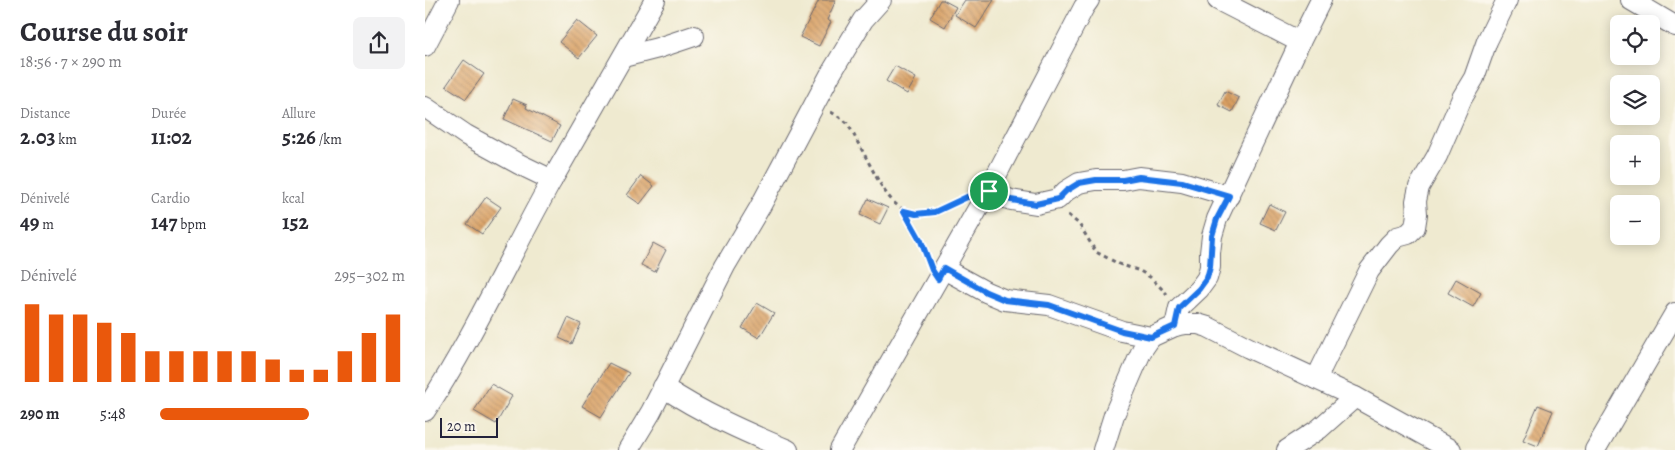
<!DOCTYPE html>
<html lang="fr">
<meta charset="utf-8">
<style>
:root{--surface:#fff;--page:#f2f2f3;--text:#2b2b33;--muted:#7c7c81;--accent:#ea580c}
body{margin:0;font-family:Alegreya,serif;background:var(--page);color:var(--text);height:100vh;display:flex;flex-direction:column;font-size:19px;white-space:nowrap}
*{box-sizing:border-box;margin:0}
p{font-size:16px;color:var(--muted)}
.icon{flex:none;width:28px;height:28px;fill:none;stroke:currentColor;stroke-width:2;stroke-linecap:round;stroke-linejoin:round}
.map{position:relative;flex:1;overflow:hidden}
.drawer{display:flex;flex-direction:column;background:var(--surface);width:425px}
.drawer>*{flex:none}
.fabs{position:absolute;left:1185px;top:15px;display:grid;gap:10px}
.fabs a{display:grid;place-items:center;width:50px;height:50px;border-radius:8px;background:var(--surface);box-shadow:0 2px 12px #0003;font-size:25px}
.scale{position:absolute;left:15px;bottom:12px;width:58px;box-sizing:border-box;padding-left:5px;border:2px solid #22223b;border-top:0;font-size:14px;line-height:18px;white-space:nowrap;color:#22223b;-webkit-text-stroke:4px #fbf7ec;paint-order:stroke}
.pin{position:absolute;display:grid;place-items:center;width:42px;height:42px;color:#fff;margin:-21px;border:2px solid #fff;border-radius:50%;box-shadow:0 1px 5px #0007}
.round{display:grid;place-items:center;flex:none;width:52px;height:52px;border-radius:8px;background:var(--page)}
.headline{display:flex;align-items:center;justify-content:space-between;height:85px;padding:0 20px}
h1{font-size:28px;font-weight:700;line-height:38px}
.stats{display:grid;grid-template-columns:repeat(3,1fr);gap:8px;height:85px;padding:5px 20px}
.stats div{display:grid;align-content:center}
.stats b{font-size:21px;font-weight:700}
.stats small{font-size:14px;font-weight:400}
.stats p{font-size:14px}
.chart{height:140px;padding:10px 20px}
.chart p{display:flex;justify-content:space-between}
.chart svg{width:100%;height:90px;margin-top:5px;stroke:var(--accent);stroke-width:6}
ul{padding:0 20px;list-style:none;font-size:16px}
li{display:grid;grid-template-columns:80px 60px 1fr;align-items:center;height:38px}
li i{height:12px;border-radius:6px;background:var(--accent)}
main{display:flex;flex:1;min-height:0}
.map>svg:first-child{display:block}
.building{fill:url(#building-back-hatch)}
.lines{fill:none;stroke-linecap:round;stroke-linejoin:round}
.street-casing{stroke:#6a686f;stroke-width:22}
.path{stroke:#6a686f;stroke-width:3;stroke-dasharray:4 4;stroke-linecap:butt}
.street{stroke:#fff;stroke-width:20}
.route-casing{stroke:#fff;stroke-width:10}
.route{stroke:#1a73e8;stroke-width:6}
</style>
<main>
<section class="drawer">
<div class="headline"><div><h1>Course du soir</h1><p>18:56 · 7 × 290 m</p></div><a class="round"><svg class="icon" aria-label="share" viewBox="0 0 24 24"><path d="M12 15V3M7 8l5-5 5 5M5 13v7h14v-7"/></svg></a></div>
<div class="stats">
<div><p>Distance</p><b>2.03<small> km</small></b></div>
<div><p>Durée</p><b>11:02</b></div>
<div><p>Allure</p><b>5:26<small> /km</small></b></div>
</div>
<div class="stats">
<div><p>Dénivelé</p><b>49<small> m</small></b></div>
<div><p>Cardio</p><b>147<small> bpm</small></b></div>
<div><p>kcal</p><b>152</b></div>
</div>
<div class="chart"><p><span>Dénivelé</span>295–302 m</p>
<svg viewBox="0 0 160 44" preserveAspectRatio="none"><path d="M5 44V6M15 44V11M25 44V11M35 44V15M45 44V20M55 44V29M65 44V29M75 44V29M85 44V29M95 44V29M105 44V33M115 44V38M125 44V38M135 44V29M145 44V20M155 44V11"/></svg>
</div>
<ul>
<li><b>290 m</b>5:48<i style="width:61%"></i></li>
</ul>
</section>
<div class="map">
<svg width="1250" height="450" viewBox="0 0 1250 450">
<defs>
<pattern id="building-back-hatch" width="6" height="6" patternUnits="userSpaceOnUse" patternTransform="scale(1.25)"><rect width="6" height="6" fill="#d99f61"/><path d="M-1 5l2 2M0 0l6 6M5-1l2 2" fill="none" stroke="#b08151"/></pattern>
</defs>
<rect width="100%" height="100%" fill="#fbf7ec"/>
<filter id="ink" filterUnits="userSpaceOnUse"><feTurbulence type="fractalNoise" baseFrequency=".02" numOctaves="2"/><feDisplacementMap in="SourceGraphic" scale="10" xChannelSelector="R" yChannelSelector="G"/><feConvolveMatrix kernelMatrix="1 2 1 2 8 2 1 2 1" color-interpolation-filters="sRGB"/></filter>
<filter id="wash" filterUnits="userSpaceOnUse"><feTurbulence type="fractalNoise" baseFrequency=".0096" numOctaves="4" result="noise"/><feDisplacementMap in="SourceGraphic" scale="20" xChannelSelector="R" yChannelSelector="G"/><feGaussianBlur stdDeviation="1.12" result="paint"/><feColorMatrix in="noise" values="0 0 0 0 0 0 0 0 0 0 0 0 0 0 0 0 0 1.4 0 .05"/><feComposite in="paint" operator="in"/></filter>
<g filter="url(#wash)">
<rect width="100%" height="100%" fill="#efead0"/>
<g id="blocks">
<!-- building -->
<g class="building">
<polygon points="394,0 411,0 402,20 406,22 394,46 375,37"/>
<polygon points="515,0 518,0 531,7 520,27 505,18"/>
<polygon points="540,0 569,0 551,28 530,15"/>
<polygon points="152,20 172,36 154,58 134,42"/>
<polygon points="39,60 59,74 41,99 21,86"/>
<polygon points="470,66 491,78 482,94 461,81"/>
<polygon points="800,91 814,98 807,112 793,105"/>
<polygon points="88,99 102,105 101,108 135,126 127,141 79,119"/>
<polygon points="216,176 229,186 215,204 202,195"/>
<polygon points="61,197 76,207 57,234 42,224"/>
<polygon points="443,199 463,208 455,224 435,215"/>
<polygon points="844,204 860,212 851,230 835,223"/>
<polygon points="228,243 241,250 230,272 216,265"/>
<polygon points="1031,279 1056,293 1048,307 1023,293"/>
<polygon points="332,303 349,313 334,338 317,328"/>
<polygon points="143,318 156,324 147,344 134,338"/>
<polygon points="184,363 204,373 176,417 157,406"/>
<polygon points="66,384 87,396 71,424 49,411"/>
<polygon points="1113,405 1128,411 1113,446 1098,440"/>
</g>
</g>
</g>
<g filter="url(#ink)">
<use href="#blocks" fill-opacity="0" stroke="#6a686f" stroke-width="1"/>
<g class="lines">
<defs>
<g id="street">
<polyline points="793,0 875,42 896,0"/>
<polyline points="1206,0 1250,26"/>
<polyline points="0,46 24,0"/>
<polyline points="198,57 233,48 269,36"/>
<path d="M0,107L41,135L94,164L127,180C84,257 48,338 0,411"/>
<polyline points="127,180 230,0"/>
<polyline points="563,191 586,200 611,204 633,199 641,191 654,183 671,180 698,180 714,177 757,182 804,196"/>
<polyline points="519,269 561,292 580,300 624,305 697,331 726,337 750,326 761,324 773,324 783,327 824,348 930,397 1026,450"/>
<polyline points="750,326 754,308 774,289 782,278 785,267 785,253 787,236 792,219 875,42"/>
<polyline points="891,379 944,271 964,245 972,237 983,234 990,227 992,214 991,201 994,187 1012,156 1037,98 1049,78 1062,41 1082,0"/>
<path d="M238,387C277,413 320,432 363,450"/>
<polyline points="203,450 226,412 300,266 335,207 405,75 438,20 456,0"/>
<polyline points="415,450 563,191 659,7 664,0"/>
<polyline points="678,450 689,415 717,350 726,337"/>
<polyline points="862,450 894,429 930,397"/>
<polyline points="1170,450 1250,313"/>
</g>
</defs>
<!-- street casing -->
<use href="#street" class="street-casing"/>
<!-- path -->
<g class="path">
<path d="M406,112C411,115 418,119 422,123C426,129 430,137 433,143C461,191 469,236 535,201"/>
<polyline points="479,211 496,241 502,258"/>
<polyline points="643,215 654,224 671,252 694,264 715,271 725,277 742,294"/>
</g>
<!-- street -->
<use href="#street" class="street"/>
</g>
</g>
<g class="lines" filter="url(#ink)">
<defs>
<polygon id="route" points="714,177 757,182 804,196 792,219 787,236 785,267 782,278 774,289 754,308 750,326 726,337 697,331 624,305 580,300 561,292 519,268 513,279 507,270 496,241 479,211 491,214 510,212 542,197 564,191 586,200 611,204 633,199 641,191 654,183 671,180 698,180"/>
</defs>
<!-- route casing -->
<use href="#route" class="route-casing"/>
<!-- route -->
<use href="#route" class="route"/>
</g>
</svg>
<div class="fabs">
<a><svg class="icon" aria-label="locate" viewBox="0 0 24 24"><circle cx="12" cy="12" r="6"/><path d="M12 2v4M12 18v4M2 12h4M18 12h4"/></svg></a>
<a><svg class="icon" aria-label="layers" viewBox="0 0 24 24"><path d="M12 4l9 5-9 5-9-5zM3 14l9 5 9-5"/></svg></a>
<a>+</a>
<a>−</a>
</div>
<div class="scale">20 m</div>
<div class="pin" style="left:564px;top:191px;background:#1e9e55"><svg class="icon" aria-label="arrive" viewBox="0 0 24 24"><path d="M6 21V4h12l-3 4 3 4H6"/></svg></div>
</div>
</main>
